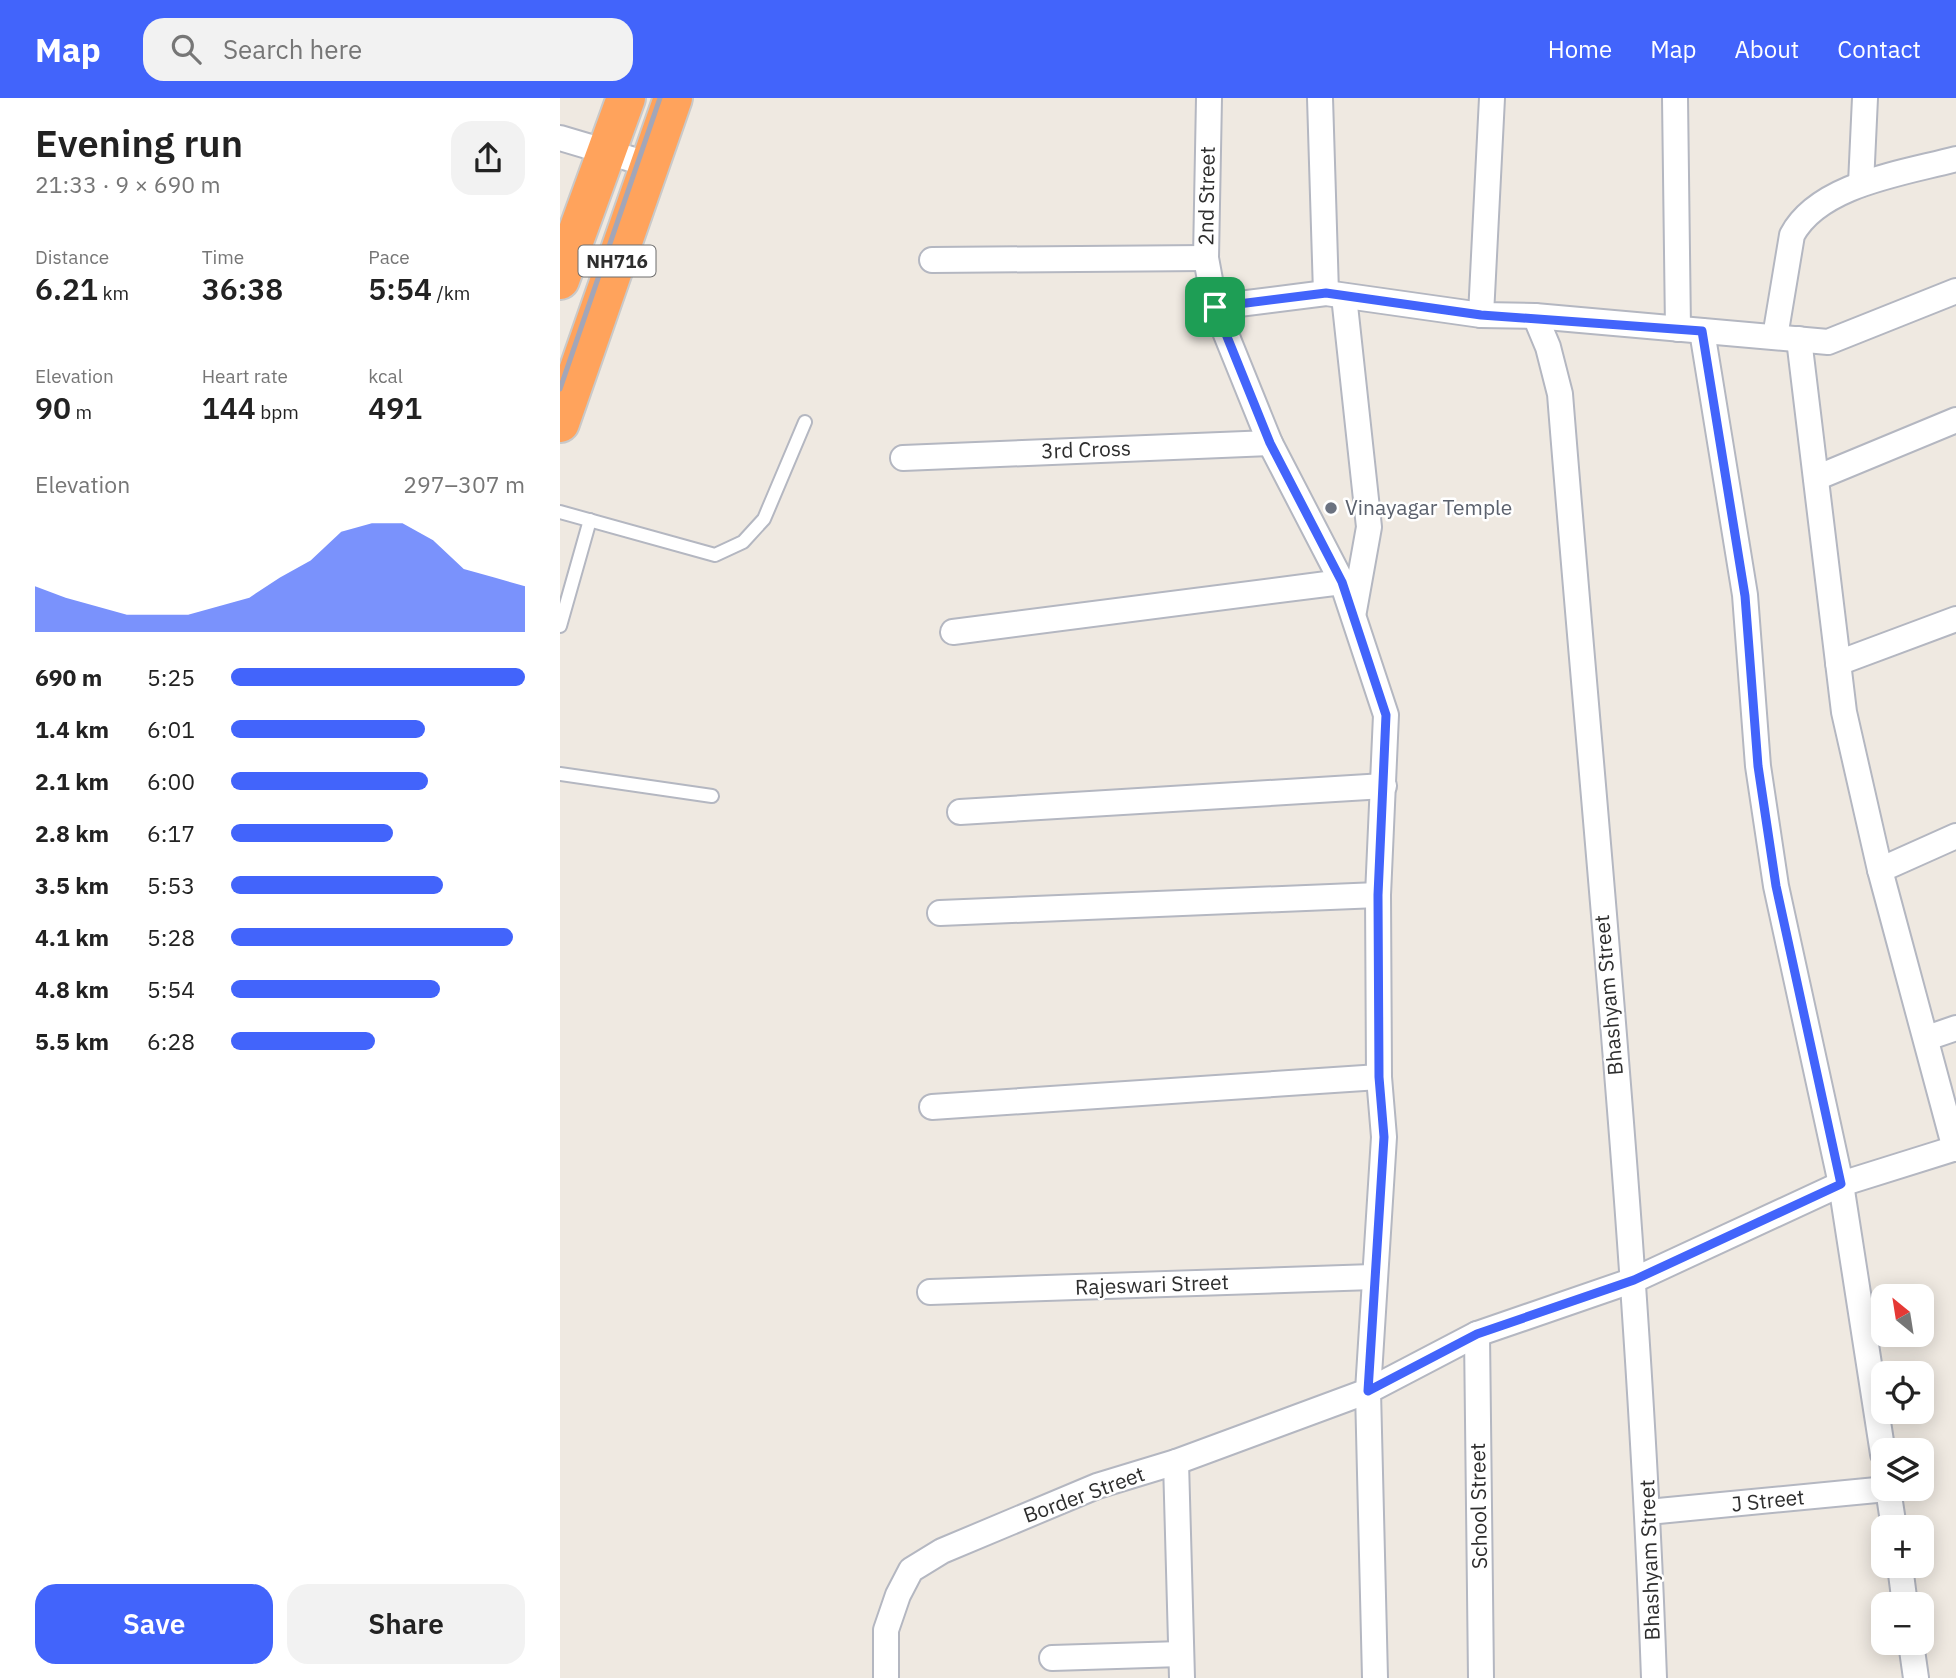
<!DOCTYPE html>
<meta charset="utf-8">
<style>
:root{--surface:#fff;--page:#f2f2f2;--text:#222;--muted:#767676;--accent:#4264fb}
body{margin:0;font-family:"IBM Plex Sans",sans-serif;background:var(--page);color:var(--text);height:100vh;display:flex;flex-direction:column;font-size:26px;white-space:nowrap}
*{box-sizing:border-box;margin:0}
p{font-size:23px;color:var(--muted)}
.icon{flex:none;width:38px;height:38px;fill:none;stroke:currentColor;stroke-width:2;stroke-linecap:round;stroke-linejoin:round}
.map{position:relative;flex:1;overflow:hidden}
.side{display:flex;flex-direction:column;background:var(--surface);width:560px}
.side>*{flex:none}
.needle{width:46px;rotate:330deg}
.fabs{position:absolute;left:1311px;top:1186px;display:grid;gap:14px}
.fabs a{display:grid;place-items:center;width:63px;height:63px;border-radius:14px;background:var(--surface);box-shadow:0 4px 18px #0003;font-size:35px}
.pin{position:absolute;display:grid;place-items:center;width:60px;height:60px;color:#fff;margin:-30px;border-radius:14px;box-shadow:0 4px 10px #0006}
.round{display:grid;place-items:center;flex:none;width:74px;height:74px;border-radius:21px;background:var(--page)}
.headline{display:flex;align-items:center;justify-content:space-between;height:119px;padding:0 35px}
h1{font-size:38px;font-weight:600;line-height:52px}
.figures{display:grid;grid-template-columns:repeat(3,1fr);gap:10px;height:119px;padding:7px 35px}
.figures div{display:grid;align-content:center}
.figures b{font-size:30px;font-weight:600}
.figures small{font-size:19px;font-weight:400}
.figures p{font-size:19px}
.chart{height:196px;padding:14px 35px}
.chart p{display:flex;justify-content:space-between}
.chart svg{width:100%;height:126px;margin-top:7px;fill:var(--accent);opacity:.7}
.button{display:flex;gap:14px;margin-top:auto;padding:14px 35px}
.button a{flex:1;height:80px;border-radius:21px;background:var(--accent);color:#fff;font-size:28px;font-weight:600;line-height:80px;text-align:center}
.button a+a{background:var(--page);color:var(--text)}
ul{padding:0 35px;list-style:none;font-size:23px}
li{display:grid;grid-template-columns:112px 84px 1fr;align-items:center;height:52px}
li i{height:18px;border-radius:9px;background:var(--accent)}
header{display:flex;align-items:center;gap:42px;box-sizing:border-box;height:98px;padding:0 35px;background:var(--accent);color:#fff}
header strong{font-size:33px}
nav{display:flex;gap:38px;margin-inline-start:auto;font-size:24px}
.search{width:490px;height:63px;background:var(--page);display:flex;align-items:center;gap:18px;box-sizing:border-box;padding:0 24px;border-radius:21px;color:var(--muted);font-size:26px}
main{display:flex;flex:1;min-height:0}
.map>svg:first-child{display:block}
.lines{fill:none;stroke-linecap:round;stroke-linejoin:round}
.lane-casing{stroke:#b4b7c1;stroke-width:16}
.street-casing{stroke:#b4b7c1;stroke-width:28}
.highway-casing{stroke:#c9c9c9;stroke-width:42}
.lane{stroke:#fff;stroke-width:12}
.street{stroke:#fff;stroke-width:24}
.highway{stroke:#ffa35c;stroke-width:38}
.rail{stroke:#a3a6b8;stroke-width:5}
.route-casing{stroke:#fff;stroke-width:14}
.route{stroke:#4264fb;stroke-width:9}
.worship-dot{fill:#6b7280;stroke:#fff;stroke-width:2.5}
.labels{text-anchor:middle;stroke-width:5;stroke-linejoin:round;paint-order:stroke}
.shield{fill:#fff;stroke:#6d6d6d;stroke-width:2}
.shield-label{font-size:19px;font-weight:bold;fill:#2e2e2e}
.street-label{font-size:21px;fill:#2e2e2e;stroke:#fff}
.worship-label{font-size:21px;fill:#5b616d;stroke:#fff;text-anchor:start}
</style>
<header>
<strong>Map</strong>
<div class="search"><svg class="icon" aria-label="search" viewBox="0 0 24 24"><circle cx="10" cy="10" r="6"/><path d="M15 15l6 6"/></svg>Search here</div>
<nav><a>Home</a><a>Map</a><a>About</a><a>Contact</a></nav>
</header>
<main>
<section class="side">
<div class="headline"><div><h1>Evening run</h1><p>21:33 · 9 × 690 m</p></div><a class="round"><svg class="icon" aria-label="share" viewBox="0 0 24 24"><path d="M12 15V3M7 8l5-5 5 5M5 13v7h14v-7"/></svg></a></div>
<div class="figures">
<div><p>Distance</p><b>6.21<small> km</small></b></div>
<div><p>Time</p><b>36:38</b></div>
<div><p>Pace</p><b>5:54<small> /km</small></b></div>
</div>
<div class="figures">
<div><p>Elevation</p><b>90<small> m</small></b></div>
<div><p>Heart rate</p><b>144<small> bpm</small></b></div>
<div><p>kcal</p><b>491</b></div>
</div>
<div class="chart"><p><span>Elevation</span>297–307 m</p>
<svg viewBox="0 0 160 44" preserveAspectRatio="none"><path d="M0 44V28L10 32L20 35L30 38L40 38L50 38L60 35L70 32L80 25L90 19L100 9L110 6L120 6L130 12L140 22L150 25L160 28V44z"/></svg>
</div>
<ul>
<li><b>690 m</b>5:25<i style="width:100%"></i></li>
<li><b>1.4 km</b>6:01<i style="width:66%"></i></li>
<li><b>2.1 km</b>6:00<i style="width:67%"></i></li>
<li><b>2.8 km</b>6:17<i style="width:55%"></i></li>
<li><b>3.5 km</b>5:53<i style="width:72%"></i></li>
<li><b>4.1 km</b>5:28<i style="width:96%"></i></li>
<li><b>4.8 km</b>5:54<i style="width:71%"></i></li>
<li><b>5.5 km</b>6:28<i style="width:49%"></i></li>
</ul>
<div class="button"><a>Save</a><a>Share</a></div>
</section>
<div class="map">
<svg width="1396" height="1580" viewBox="0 0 1396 1580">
<rect width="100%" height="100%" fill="#efe9e1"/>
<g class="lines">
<defs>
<g id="lane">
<polyline points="0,414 155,457 183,444 204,421 245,324"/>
<polyline points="0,528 30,422"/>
<polyline points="0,676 152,698"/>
</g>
<g id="street">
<polyline points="760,0 766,195"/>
<polyline points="1115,0 1118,231"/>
<polyline points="0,40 91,67"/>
<polyline points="1301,86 1305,0"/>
<polyline points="372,162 646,160"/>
<polyline points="784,198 809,429 794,513"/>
<polyline points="655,209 766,195 921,217 975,218 1268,244 1396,193"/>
<polyline points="921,217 932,0"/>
<path d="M975,218L988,249L1000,296C1034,724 1079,1151 1094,1580"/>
<polyline points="1142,233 1185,497 1198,668 1216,788 1281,1086 1323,1356"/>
<path d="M1215,239L1232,137C1259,86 1344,75 1396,61"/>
<polyline points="1239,241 1284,614 1320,772"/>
<polyline points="343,360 710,345"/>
<polyline points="1256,380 1396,322"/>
<polyline points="393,534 782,484"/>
<polyline points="1278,565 1396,521"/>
<polyline points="400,714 824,688"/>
<polyline points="380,815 818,797"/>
<polyline points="1367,940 1396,930"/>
<polyline points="372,1009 819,979"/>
<polyline points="1395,1051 1320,772 1396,738"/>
<polyline points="370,1194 813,1179"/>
<polyline points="917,1236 921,1580"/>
<polyline points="616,1364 622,1580"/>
<polyline points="1328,1391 1334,1430"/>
<polyline points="1088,1414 1327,1391"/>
<polyline points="1340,1468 1345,1507"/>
<polyline points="1351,1545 1356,1580"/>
<polyline points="492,1560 621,1556"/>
<polyline points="326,1580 326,1532 338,1497 351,1472 382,1453 537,1388 616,1364 808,1293 824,1039 819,979 818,797 826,617 782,484 710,345 655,209 646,160 649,0"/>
<polyline points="815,1580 808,1293 917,1236 1074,1182 1281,1086 1396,1050"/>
</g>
<g id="highway">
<polyline points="0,182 66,0"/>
<polyline points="0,325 113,0"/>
</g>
</defs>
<!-- lane casing -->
<use href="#lane" class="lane-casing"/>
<!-- street casing -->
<use href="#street" class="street-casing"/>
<!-- highway casing -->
<use href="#highway" class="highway-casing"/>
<!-- lane -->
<use href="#lane" class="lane"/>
<!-- street -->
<use href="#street" class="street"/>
<!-- highway -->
<use href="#highway" class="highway"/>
<!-- rail -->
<polyline class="rail" points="0,291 100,0"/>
</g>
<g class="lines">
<defs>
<polygon id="route" points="766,195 921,217 1142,233 1185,498 1198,668 1216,788 1281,1086 1074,1182 917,1236 808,1293 824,1039 819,979 818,797 826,617 782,484 710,345 655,209"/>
</defs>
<!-- route casing -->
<use href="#route" class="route-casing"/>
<!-- route -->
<use href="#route" class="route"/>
</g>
<!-- markers -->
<circle class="worship-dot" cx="771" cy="410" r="7"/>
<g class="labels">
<!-- shield labels -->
<rect class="shield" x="18.5" y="147.5" width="77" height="31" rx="5"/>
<g class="shield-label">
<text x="57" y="170">NH716</text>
</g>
<!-- street labels -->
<g class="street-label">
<text transform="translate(647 98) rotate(-89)" y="7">2nd Street</text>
<text transform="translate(526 352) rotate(-2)" y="7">3rd Cross</text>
<text transform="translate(1049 897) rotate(-95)" y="7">Bhashyam Street</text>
<text transform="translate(592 1187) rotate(-2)" y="7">Rajeswari Street</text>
<text transform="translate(524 1397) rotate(-20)" y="7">Border Street</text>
<text transform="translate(1208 1403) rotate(-6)" y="7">J Street</text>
<text transform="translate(919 1408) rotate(-91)" y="7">School Street</text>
<text transform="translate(1090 1462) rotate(-92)" y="7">Bhashyam Street</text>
</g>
<!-- worship labels -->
<g class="worship-label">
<text x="785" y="417">Vinayagar Temple</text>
</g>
</g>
</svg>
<div class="fabs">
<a><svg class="needle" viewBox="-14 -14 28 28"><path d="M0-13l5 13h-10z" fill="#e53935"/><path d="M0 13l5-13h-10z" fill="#767676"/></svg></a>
<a><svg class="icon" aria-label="locate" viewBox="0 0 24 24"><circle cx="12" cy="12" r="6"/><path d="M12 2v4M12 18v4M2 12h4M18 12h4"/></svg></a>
<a><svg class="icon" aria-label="layers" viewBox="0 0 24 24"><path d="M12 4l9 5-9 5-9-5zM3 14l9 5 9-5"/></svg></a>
<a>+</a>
<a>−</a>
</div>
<div class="pin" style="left:655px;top:209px;background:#1e9e55"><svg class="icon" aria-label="arrive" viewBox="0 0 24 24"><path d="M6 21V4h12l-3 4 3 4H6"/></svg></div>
</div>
</main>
